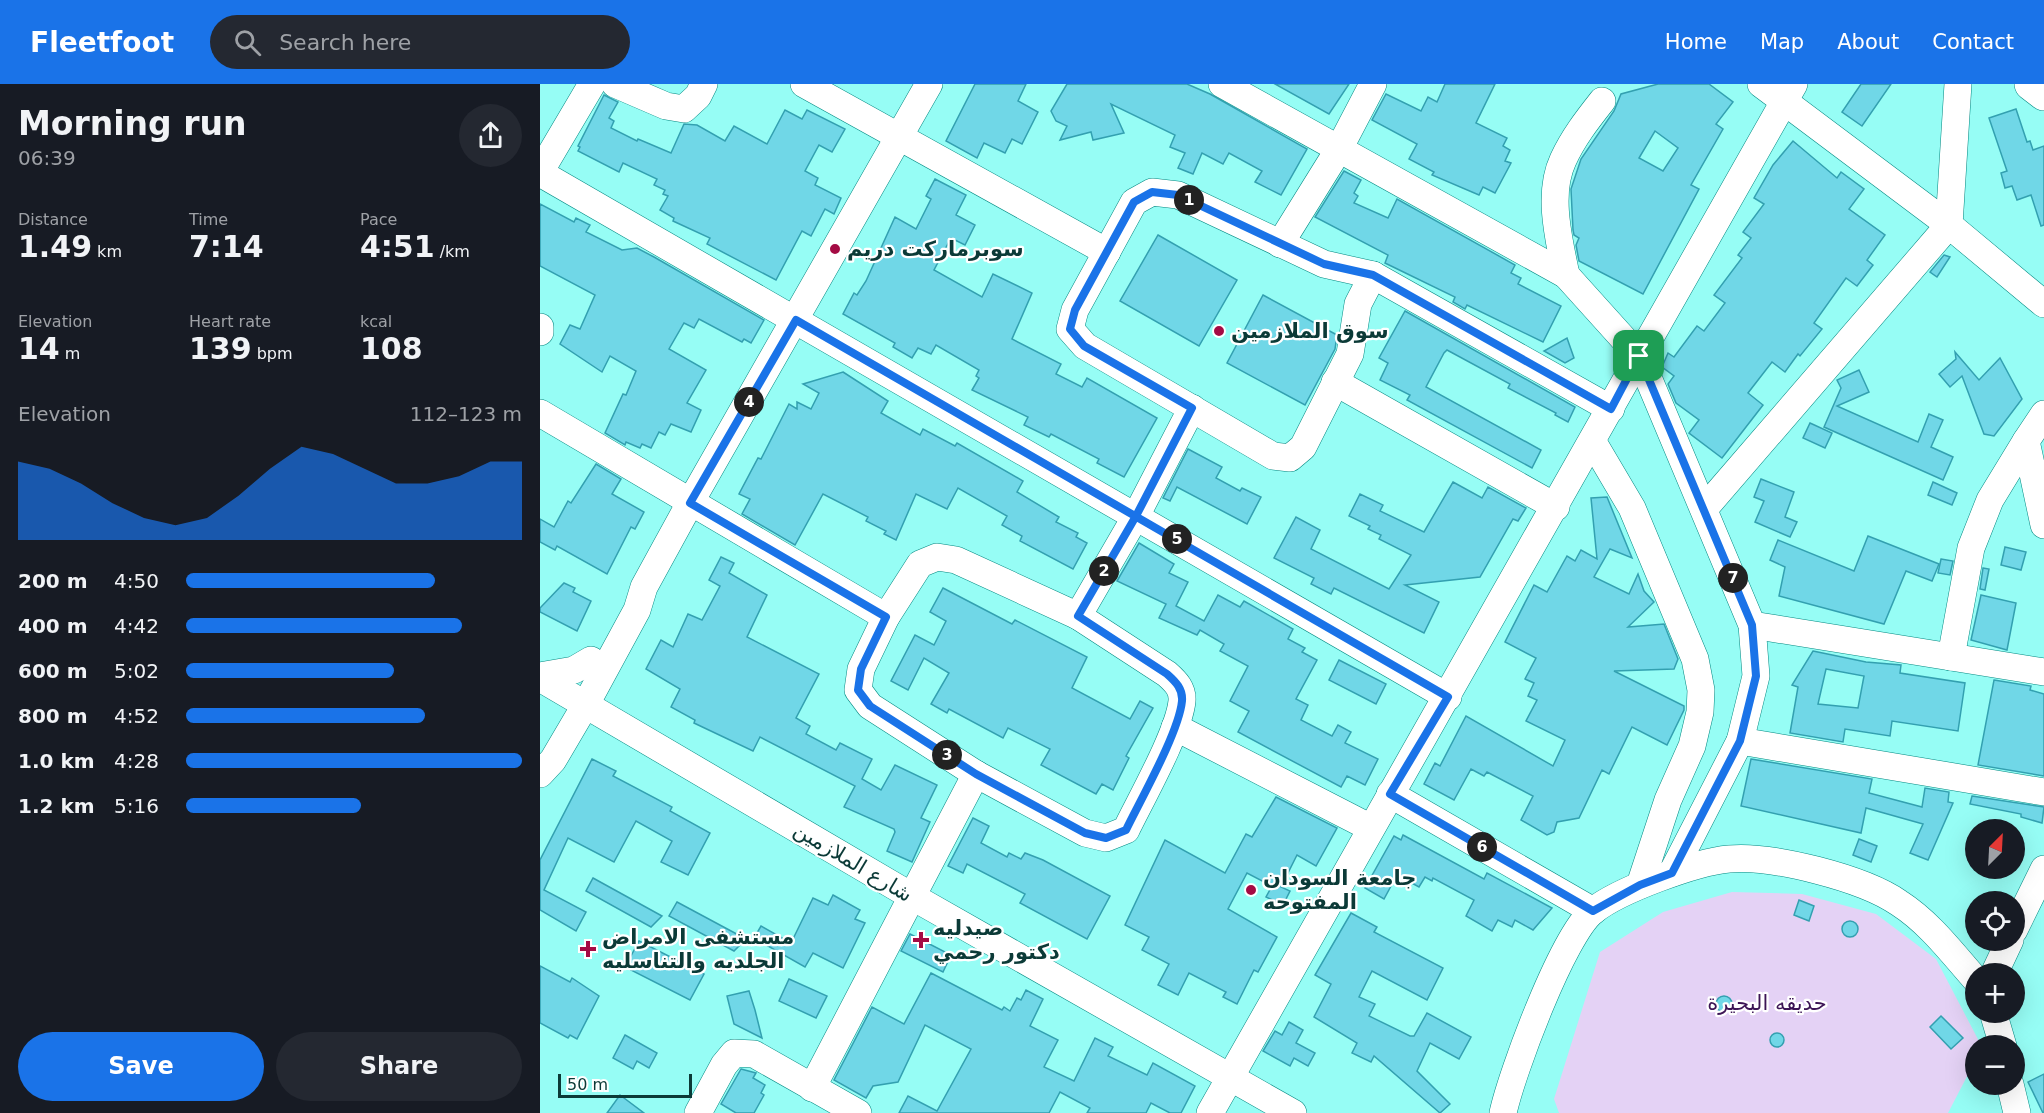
<!DOCTYPE html>
<meta charset="utf-8">
<style>
:root{--surface:#171b24;--page:#242831;--text:#f1f3f6;--muted:#9ea1a6;--accent:#1a73e8}
body{margin:0;font-family:"DejaVu Sans",Vazirmatn,sans-serif;background:var(--page);color:var(--text);height:100vh;display:flex;flex-direction:column;font-size:22px;white-space:nowrap}
*{box-sizing:border-box;margin:0}
p{font-size:20px;color:var(--muted)}
.icon{flex:none;width:33px;height:33px;fill:none;stroke:currentColor;stroke-width:2;stroke-linecap:round;stroke-linejoin:round}
.map{position:relative;flex:1;overflow:hidden}
.panel{display:flex;flex-direction:column;background:var(--surface);width:540px}
.panel>*{flex:none}
.needle{width:39px;rotate:24deg}
.buttons{position:absolute;left:1425px;top:735px;display:grid;gap:12px}
.buttons a{display:grid;place-items:center;width:60px;height:60px;border-radius:50%;background:var(--surface);box-shadow:0 6px 24px #0002;font-size:30px}
.scale{position:absolute;left:18px;bottom:15px;width:134px;box-sizing:border-box;padding-left:6px;border:3px solid #0b3a37;border-top:0;font-size:16px;line-height:21px;white-space:nowrap;color:#0b3a37;-webkit-text-stroke:4px #fff;paint-order:stroke}
.pin{position:absolute;display:grid;place-items:center;width:51px;height:51px;color:#fff;margin:-26px;border-radius:12px;box-shadow:0 3px 9px #0006}
.km{position:absolute;width:30px;height:30px;margin:-15px;border-radius:50%;background:#222;color:#fff;font-size:16px;line-height:30px;text-align:center}
.round{display:grid;place-items:center;flex:none;width:63px;height:63px;border-radius:32px;background:var(--page)}
.head{display:flex;align-items:center;justify-content:space-between;height:102px;padding:0 18px}
h1{font-size:33px;font-weight:600;line-height:45px}
.metrics{display:grid;grid-template-columns:repeat(3,1fr);gap:9px;height:102px;padding:6px 18px}
.metrics div{display:grid;align-content:center}
.metrics b{font-size:30px;font-weight:600}
.metrics small{font-size:16px;font-weight:400}
.metrics p{font-size:16px}
.chart{height:168px;padding:12px 18px}
.chart p{display:flex;justify-content:space-between}
.chart svg{width:100%;height:108px;margin-top:6px;fill:var(--accent);opacity:.7}
.primary-button{display:flex;gap:12px;margin-top:auto;padding:12px 18px}
.primary-button a{flex:1;height:69px;border-radius:36px;background:var(--accent);color:#fff;font-size:24px;font-weight:600;line-height:69px;text-align:center}
.primary-button a+a{background:var(--page);color:var(--text)}
ul{padding:0 18px;list-style:none;font-size:20px}
li{display:grid;grid-template-columns:96px 72px 1fr;align-items:center;height:45px}
li i{height:15px;border-radius:8px;background:var(--accent)}
header{display:flex;align-items:center;gap:36px;box-sizing:border-box;height:84px;padding:0 30px;background:var(--accent);color:#fff}
header strong{font-size:28px}
nav{display:flex;gap:33px;margin-inline-start:auto;font-size:21px}
.search{width:420px;height:54px;background:var(--page);display:flex;align-items:center;gap:15px;box-sizing:border-box;padding:0 21px;border-radius:33px;color:var(--muted);font-size:22px}
main{display:flex;flex:1;min-height:0}
.map>svg:first-child{display:block}
.green{fill:#e4d2f5}
.building{fill:#70d7e7;stroke:#33a0b0;stroke-width:1.5;fill-rule:evenodd}
.lines{fill:none;stroke-linecap:round;stroke-linejoin:round}
.minor-casing{stroke:#038982;stroke-width:28}
.major-casing{stroke:#038982;stroke-width:34}
.minor{stroke:#fff;stroke-width:27}
.major{stroke:#fff;stroke-width:33}
.route-casing{stroke:#fff;stroke-width:12}
.route{stroke:#1a73e8;stroke-width:8}
.poi-dot{fill:#a40b44;stroke:#fff;stroke-width:2}
.labels{text-anchor:middle;stroke-width:4.5;stroke-linejoin:round;paint-order:stroke}
.poi-label{font-size:21px;font-weight:bold;fill:#0b3a37;stroke:#fff;text-anchor:start}
.street-label{font-size:21px;fill:#0b3a37;stroke:#fff}
.park-label{font-size:21px;fill:#3c1455;stroke:#fff}
</style>
<header>
<strong>Fleetfoot</strong>
<div class="search"><svg class="icon" aria-label="search" viewBox="0 0 24 24"><circle cx="10" cy="10" r="6"/><path d="M15 15l6 6"/></svg>Search here</div>
<nav><a>Home</a><a>Map</a><a>About</a><a>Contact</a></nav>
</header>
<main>
<section class="panel">
<div class="head"><div><h1>Morning run</h1><p>06:39</p></div><a class="round"><svg class="icon" aria-label="share" viewBox="0 0 24 24"><path d="M12 15V3M7 8l5-5 5 5M5 13v7h14v-7"/></svg></a></div>
<div class="metrics">
<div><p>Distance</p><b>1.49<small> km</small></b></div>
<div><p>Time</p><b>7:14</b></div>
<div><p>Pace</p><b>4:51<small> /km</small></b></div>
</div>
<div class="metrics">
<div><p>Elevation</p><b>14<small> m</small></b></div>
<div><p>Heart rate</p><b>139<small> bpm</small></b></div>
<div><p>kcal</p><b>108</b></div>
</div>
<div class="chart"><p><span>Elevation</span>112–123 m</p>
<svg viewBox="0 0 160 44" preserveAspectRatio="none"><path d="M0 44V12L10 15L20 21L30 29L40 35L50 38L60 35L70 26L80 15L90 6L100 9L110 15L120 21L130 21L140 18L150 12L160 12V44z"/></svg>
</div>
<ul>
<li><b>200 m</b>4:50<i style="width:74%"></i></li>
<li><b>400 m</b>4:42<i style="width:82%"></i></li>
<li><b>600 m</b>5:02<i style="width:62%"></i></li>
<li><b>800 m</b>4:52<i style="width:71%"></i></li>
<li><b>1.0 km</b>4:28<i style="width:100%"></i></li>
<li><b>1.2 km</b>5:16<i style="width:52%"></i></li>
</ul>
<div class="primary-button"><a>Save</a><a>Share</a></div>
</section>
<div class="map">
<svg width="1504" height="1029" viewBox="0 0 1504 1029">
<rect width="100%" height="100%" fill="#96fdf5"/>
<!-- green -->
<polygon class="green" points="1192,808 1262,810 1336,830 1396,875 1441,961 1436,962 1435,977 1408,1029 1019,1029 1014,1015 1060,868 1123,828"/>
<!-- building -->
<g class="building">
<polygon points="435,0 486,0 478,17 498,28 482,60 472,55 465,69 444,59 437,74 406,57"/>
<polygon points="527,0 647,0 670,10 767,65 741,111 715,98 722,87 689,69 683,80 662,69 653,90 638,84 645,69 630,63 635,51 571,20 584,49 553,56 551,48 520,56 527,42 516,37 511,27"/>
<polygon points="735,0 809,0 789,30"/>
<polygon points="905,0 955,0 936,39 967,54 963,62 970,66 965,77 971,79 955,109 943,103 939,111 892,91 894,88 869,75 877,60 832,36 846,10 881,27 888,13 897,18"/>
<path d="M1118,0H1169L1193,18L1176,40L1183,45L1151,101L1159,105L1103,210L1039,177L1036,161L1039,154L1034,151L1033,146L1031,105L1041,75L1074,27L1081,10ZM1115,47L1138,64L1123,87L1099,74Z"/>
<polygon points="1321,0 1351,0 1322,42 1302,28"/>
<polygon points="64,11 78,18 69,34 74,37 71,44 97,57 98,55 131,69 144,40 157,41 185,57 194,42 227,60 245,26 262,35 267,26 305,45 292,68 279,61 265,87 278,94 275,101 301,114 294,130 285,125 271,152 262,147 236,196 167,160 170,154 133,137 134,134 120,126 128,112 123,110 125,106 114,101 117,95 83,79 79,88 38,67 40,63 38,62"/>
<polygon points="1476,25 1487,58 1490,57 1493,66 1504,62 1504,141 1501,142 1491,111 1477,116 1472,102 1465,104 1461,89 1467,87 1449,34"/>
<polygon points="1253,57 1297,94 1301,88 1324,105 1309,125 1345,151 1327,176 1333,181 1317,202 1306,194 1274,239 1282,245 1260,272 1258,270 1245,288 1232,278 1208,309 1223,321 1182,374 1149,349 1159,336 1136,319 1128,300 1134,292 1122,283 1128,269 1134,273 1157,242 1164,247 1185,219 1174,211 1202,174 1198,171 1211,154 1203,148 1224,120 1214,114 1233,81"/>
<polygon points="804,87 821,96 814,109 818,112 814,119 848,134 857,115 975,181 971,189 981,194 978,200 1021,222 1003,258 927,221 925,225 913,218 915,213 845,179 848,171 775,133"/>
<polygon points="395,95 426,111 416,131 435,141 425,161 411,154 394,186 442,213 453,190 492,209 472,255 521,280 516,290 542,303 547,294 617,334 584,393 557,379 559,375 511,350 509,353 484,341 488,333 432,306 439,294 436,292 439,286 396,261 391,270 378,264 372,274 353,263 355,259 303,230 314,209 317,211 326,197 355,133 376,145 391,115 386,112"/>
<polygon points="0,120 34,138 36,134 50,141 46,148 82,166 97,164 114,173 224,236 211,259 204,255 202,258 159,235 154,244 144,239 129,265 166,286 147,319 161,326 151,348 131,340 125,351 119,348 111,364 102,360 100,364 86,358 85,361 65,349 83,310 86,311 96,287 70,272 62,288 20,260 30,241 40,245 55,211 0,182"/>
<polygon points="618,151 697,196 659,262 580,217"/>
<polygon points="1404,171 1410,173 1397,193 1390,188"/>
<polygon points="723,211 797,251 795,265 765,321 687,279"/>
<polygon points="865,227 1035,323 1028,338 1015,331 1016,329 968,304 970,300 907,266 904,269 886,303 1001,366 992,384 867,316 870,311 840,296 848,279 839,274"/>
<polygon points="1027,254 1034,274 1025,279 1004,267"/>
<polygon points="1415,268 1439,296 1460,274 1482,315 1454,352 1444,350 1422,292 1410,303 1399,290 1416,275"/>
<polygon points="1319,286 1329,308 1297,322 1378,358 1389,330 1403,336 1391,363 1413,373 1403,396 1284,343 1301,304 1297,296"/>
<polygon points="303,288 348,317 341,329 380,351 383,345 415,362 417,359 483,397 477,408 519,433 516,438 538,449 536,453 547,459 533,485 480,457 482,452 462,441 467,432 418,404 407,425 376,410 356,456 344,450 346,447 326,437 328,433 283,410 255,461 202,430 210,415 199,410 218,374 221,375 249,320 257,325 257,318 271,325 279,309 263,300"/>
<polygon points="1270,339 1292,349 1285,364 1263,354"/>
<polygon points="648,365 682,383 676,394 700,407 702,404 721,413 707,440 637,403 630,417 623,414"/>
<polygon points="56,380 81,395 72,410 104,428 95,445 91,443 67,490 17,462 15,466 0,458 0,435 14,443 28,417 31,419"/>
<polygon points="1221,395 1254,408 1245,433 1257,438 1250,453 1215,438 1224,417 1214,413"/>
<polygon points="913,398 942,414 948,403 986,424 978,437 973,435 940,493 865,501 899,518 884,549 794,504 791,510 771,500 774,494 734,474 756,433 780,446 771,465 849,505 871,471 839,455 841,451 828,445 830,442 809,432 820,410 843,421 840,427 884,448"/>
<polygon points="1393,398 1417,409 1412,421 1388,411"/>
<polygon points="1067,413 1092,474 1070,465 1054,493 1089,510 1098,490 1104,507 1114,518 1088,543 1124,540 1138,575 1134,585 1074,587 1144,622 1144,626 1127,661 1092,643 1069,690 1062,686 1039,734 1017,738 1014,748 1007,751 981,736 993,712 947,688 944,692 931,685 914,716 884,700 895,679 900,682 926,632 1013,682 1025,656 986,637 997,616 988,612 994,599 985,595 996,574 965,558 994,501 1007,508 1027,472 1035,477 1041,466 1057,475 1051,414"/>
<polygon points="1328,452 1399,480 1392,497 1366,487 1344,540 1239,512 1245,483 1230,476 1238,456 1314,487"/>
<polygon points="599,459 634,480 629,489 648,498 636,522 664,537 678,511 700,523 704,517 753,545 748,555 765,564 762,568 777,576 756,615 768,621 761,636 792,652 798,641 811,648 805,659 838,675 825,701 807,692 801,703 698,648 709,627 690,617 708,582 680,567 684,560 660,546 657,551 619,534 626,520 577,497"/>
<polygon points="1465,463 1486,468 1481,486 1461,481"/>
<polygon points="181,473 194,479 189,489 227,511 207,553 279,590 256,634 270,642 266,650 296,666 300,659 332,675 322,695 341,706 355,681 397,701 381,734 390,738 372,778 347,767 355,748 354,745 304,723 315,702 220,653 213,667 154,639 155,636 131,623 140,605 106,585 121,556 133,563 148,530 162,536 180,502 169,496"/>
<polygon points="1401,475 1413,477 1410,491 1398,489"/>
<polygon points="1443,484 1449,485 1445,506 1440,505"/>
<polygon points="24,499 35,504 33,508 51,517 37,547 0,528 0,524"/>
<polygon points="403,504 472,540 475,536 547,573 532,604 590,635 600,617 613,624 586,672 589,674 573,706 562,700 556,710 501,681 510,665 468,644 463,654 409,625 407,629 391,620 409,589 384,574 368,606 351,597 375,551 394,561 406,537 390,528"/>
<polygon points="1441,511 1476,519 1467,566 1431,556"/>
<path d="M1273,567L1326,578L1361,581L1360,589L1425,599L1418,647L1352,637L1350,652L1305,645L1303,658L1250,649L1258,603L1252,601ZM1286,585L1324,592L1318,624L1278,620Z"/>
<polygon points="799,576 846,600 836,620 789,596"/>
<polygon points="1454,596 1491,602 1490,606 1504,610 1504,692 1438,681"/>
<polygon points="52,675 76,687 73,692 132,723 130,727 170,749 148,791 121,778 132,757 96,737 74,778 28,754 4,806 46,828 36,847 0,826 0,776"/>
<polygon points="1211,675 1332,695 1329,709 1382,723 1385,704 1409,708 1408,718 1413,719 1388,776 1370,769 1383,740 1326,724 1321,749 1201,722"/>
<polygon points="1432,712 1504,723 1502,739 1481,733 1481,730 1430,720"/>
<polygon points="736,713 797,744 776,782 757,771 741,803 750,807 743,821 726,813 732,802 707,789 688,825 737,853 718,888 714,886 697,920 683,913 686,908 649,889 638,911 618,901 629,880 602,866 609,853 585,841 625,756 685,789 706,750 712,753"/>
<polygon points="433,734 449,742 441,759 467,773 469,769 481,775 485,769 503,776 570,812 547,855 480,819 485,810 427,780 423,789 408,782"/>
<polygon points="863,751 944,795 947,789 1012,824 993,846 975,836 972,843 958,836 952,847 926,832 934,816 893,794 892,797 885,793 879,803 857,791 844,815 825,804 854,752 861,756"/>
<polygon points="1319,755 1337,762 1331,778 1313,771"/>
<polygon points="53,794 122,832 111,843 46,807"/>
<polygon points="293,811 320,826 315,835 325,839 303,884 273,869 265,883 214,854 221,842 251,859 273,814 288,821"/>
<polygon points="1259,816 1274,822 1269,837 1254,831"/>
<polygon points="137,818 206,855 194,867 129,832"/>
<polygon points="811,829 837,843 834,848 903,884 887,916 832,887 819,913 835,920 829,932 870,952 874,952 887,929 931,953 919,975 890,959 877,987 910,1020 900,1029 834,972 831,978 812,969 817,959 774,933 791,900 775,891"/>
<circle cx="1310" cy="845" r="8"/>
<polygon points="370,850 411,871 403,888 361,867"/>
<polygon points="99,857 164,890 150,916 85,883"/>
<polygon points="0,882 30,898 32,894 59,912 37,955 30,951 28,954 0,939"/>
<polygon points="391,889 462,926 464,923 470,927 477,914 481,916 486,906 503,915 490,942 518,956 504,983 534,997 555,954 573,963 568,972 607,991 613,979 655,1002 641,1029 630,1029 611,1019 606,1029 547,1029 550,1024 520,1008 509,1029 359,1029 368,1012 397,1027 431,965 385,941 358,998 333,1002 326,1014 294,996 332,923 364,940"/>
<polygon points="249,895 287,912 276,934 239,917"/>
<polygon points="209,907 215,926 222,954 194,940 187,912"/>
<circle cx="1184" cy="920" r="8"/>
<polygon points="1401,932 1423,954 1411,965 1390,943"/>
<polygon points="749,938 763,946 756,959 775,969 768,982 754,974 750,982 723,967 735,947 742,951"/>
<circle cx="1237" cy="956" r="7"/>
<polygon points="85,951 117,969 109,984 97,977 93,985 73,974"/>
<polygon points="201,985 216,989 213,994 225,1001 221,1009 224,1011 214,1029 196,1029 181,1020"/>
<polygon points="1504,990 1504,1029 1503,1029 1488,998"/>
<polygon points="80,1011 104,1029 67,1029"/>
</g>
<g class="lines">
<defs>
<g id="minor">
<polyline points="75,0 126,22 144,25 158,12 164,0"/>
<polyline points="264,0 567,168"/>
<polyline points="682,0 1026,191 1099,272 1212,541 1216,592 1200,657 1132,789"/>
<polyline points="1221,0 1409,141 1504,220"/>
<polyline points="0,88 52,0"/>
<polyline points="0,89 908,613"/>
<polygon points="612,108 638,111 784,180 833,191 818,220 810,270 763,363 750,374 733,372 545,262 530,245 535,226 594,118"/>
<polyline points="740,160 799,65 833,0"/>
<polyline points="833,191 1071,325"/>
<path d="M1026,191C1019,156 1007,110 1023,76C1033,54 1047,36 1062,17"/>
<polyline points="0,243 0,248"/>
<polyline points="795,298 1016,423"/>
<polyline points="0,329 346,533"/>
<polyline points="1504,330 1486,357 1504,441"/>
<polyline points="1053,358 1092,424 1155,575 1161,606 1160,628 1152,662 1128,716 1100,801"/>
<polyline points="1164,425 1409,141 1418,0"/>
<path d="M397,473L416,476L538,532L627,590C636,598 643,605 642,617C639,648 601,715 586,746L566,754L545,749L436,690L330,622L318,606L321,585L346,533L380,480Z"/>
<polyline points="538,532 596,432 652,324"/>
<polyline points="1212,541 1504,588"/>
<polyline points="1411,573 1431,464 1450,416 1486,357"/>
<polyline points="0,592 34,586 51,576"/>
<polyline points="0,594 373,813 753,1029"/>
<polyline points="635,643 831,744"/>
<polyline points="1200,657 1504,708"/>
<polyline points="0,690 13,676 46,620 97,526 104,503 150,419 389,0"/>
<polyline points="850,710 1053,827"/>
<polyline points="1474,846 1504,785"/>
<polyline points="1454,890 1470,856"/>
<polyline points="1453,928 1463,962"/>
<polyline points="1470,1000 1477,1029"/>
<polyline points="272,1004 436,690"/>
<polyline points="158,1029 184,981 194,969 214,970 318,1029"/>
<polyline points="670,1029 1254,0"/>
<path d="M963,1029C972,988 1023,851 1053,827C1079,806 1156,778 1189,775C1232,771 1323,794 1359,819C1390,839 1412,869 1436,896"/>
</g>
<polyline id="major" points="1491,0 1504,10"/>
</defs>
<!-- minor casing -->
<use href="#minor" class="minor-casing"/>
<!-- major casing -->
<use href="#major" class="major-casing"/>
<!-- minor -->
<use href="#minor" class="minor"/>
<!-- major -->
<use href="#major" class="major"/>
</g>
<g class="lines">
<defs>
<path id="route" d="M1099,272L1071,325L833,191L784,180L638,111L612,108L594,118L535,226L530,245L544,262L652,324L596,432L538,532L627,590C636,598 643,605 642,617C639,648 601,715 586,746L566,754L545,749L436,690L330,622L318,606L321,585L346,533L150,419L256,236L908,613L850,710L1053,827L1100,801L1132,789L1200,657L1216,592L1212,541L1099,272"/>
</defs>
<!-- route casing -->
<use href="#route" class="route-casing"/>
<!-- route -->
<use href="#route" class="route"/>
</g>
<!-- markers -->
<g class="poi-dot">
<circle cx="295" cy="165" r="6"/>
<circle cx="679" cy="247" r="6"/>
<circle cx="711" cy="806" r="6"/>
<path d="M378 847h6v6h6v6h-6v6h-6v-6h-6v-6h6z"/>
<path d="M45 856h6v6h6v6h-6v6h-6v-6h-6v-6h6z"/>
</g>
<g class="labels">
<!-- poi labels -->
<g class="poi-label">
<text x="307" y="172">سوبرماركت دريم</text>
<text x="691" y="254">سوق الملازمين</text>
<text x="723" y="801">جامعة السودان<tspan x="723" dy="24">المفتوحه</tspan></text>
<text x="393" y="851">صيدليه<tspan x="393" dy="24">دكتور رحمي</tspan></text>
<text x="62" y="860">مستشفى الامراض<tspan x="62" dy="24">الجلديه والتناسليه</tspan></text>
</g>
<!-- street labels -->
<g class="street-label">
<text transform="translate(313 778) rotate(31)" y="7">شارع الملازمين</text>
</g>
<!-- park labels -->
<g class="park-label">
<text x="1227" y="926">حديقه البحيرة</text>
</g>
</g>
</svg>
<div class="buttons">
<a><svg class="needle" viewBox="-14 -14 28 28"><path d="M0-13l5 13h-10z" fill="#e53935"/><path d="M0 13l5-13h-10z" fill="#9ea1a6"/></svg></a>
<a><svg class="icon" aria-label="locate" viewBox="0 0 24 24"><circle cx="12" cy="12" r="6"/><path d="M12 2v4M12 18v4M2 12h4M18 12h4"/></svg></a>
<a>+</a>
<a>−</a>
</div>
<div class="scale">50 m</div>
<div class="pin" style="left:1099px;top:272px;background:#1e9e55"><svg class="icon" aria-label="arrive" viewBox="0 0 24 24"><path d="M6 21V4h12l-3 4 3 4H6"/></svg></div>
<b class="km" style="left:649px;top:116px">1</b>
<b class="km" style="left:564px;top:487px">2</b>
<b class="km" style="left:407px;top:671px">3</b>
<b class="km" style="left:209px;top:318px">4</b>
<b class="km" style="left:637px;top:455px">5</b>
<b class="km" style="left:942px;top:763px">6</b>
<b class="km" style="left:1193px;top:494px">7</b>
</div>
</main>
